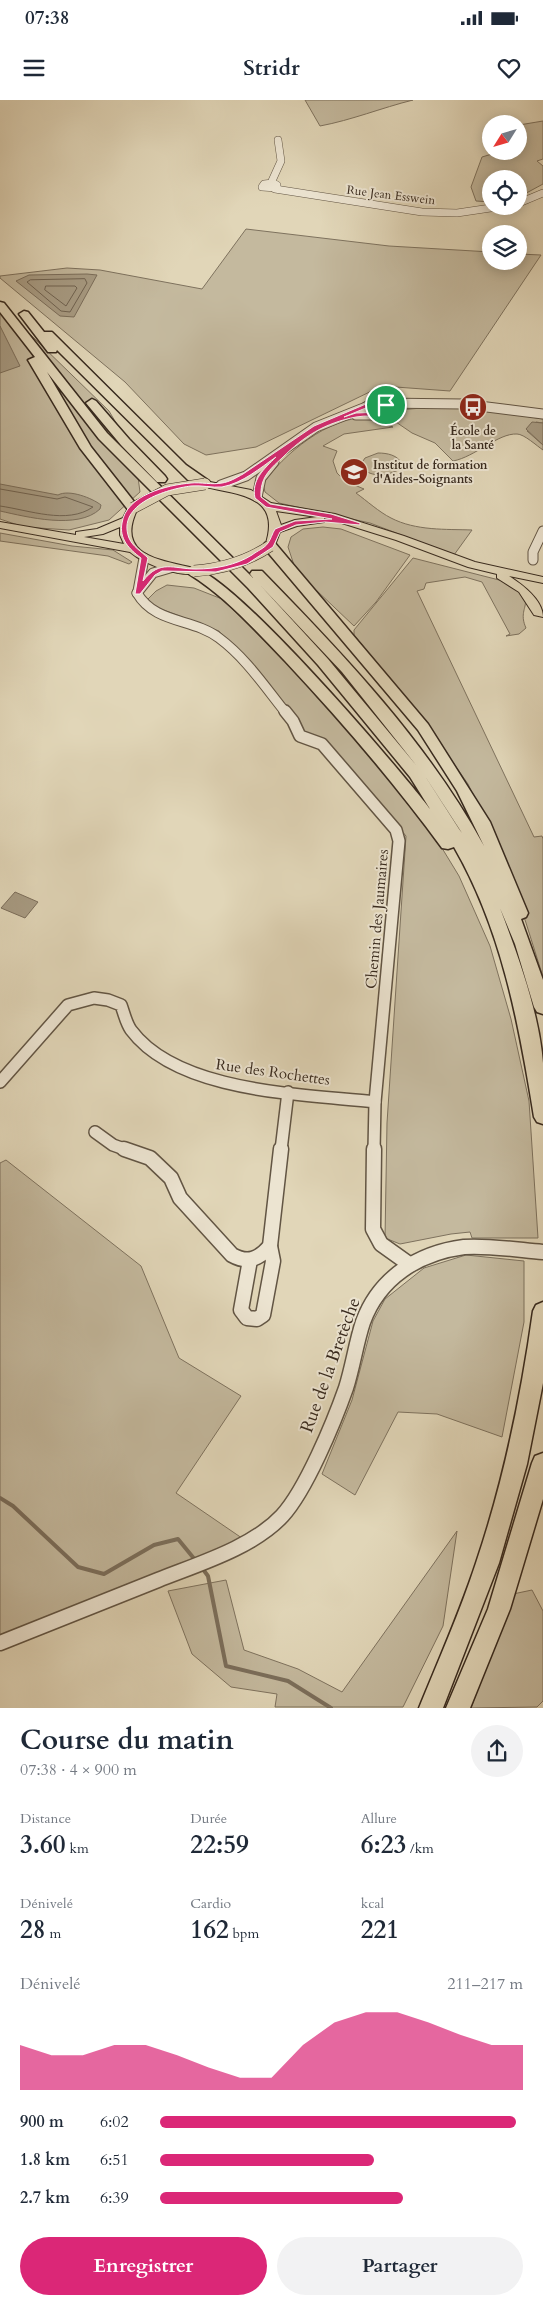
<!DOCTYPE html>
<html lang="fr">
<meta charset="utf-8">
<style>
:root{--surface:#fff;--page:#f2f2f3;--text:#1f2937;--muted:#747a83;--accent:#db2777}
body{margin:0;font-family:Cardo,serif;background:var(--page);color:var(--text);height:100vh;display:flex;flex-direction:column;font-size:19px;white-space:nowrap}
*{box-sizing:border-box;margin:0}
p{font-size:16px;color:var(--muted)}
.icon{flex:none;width:28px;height:28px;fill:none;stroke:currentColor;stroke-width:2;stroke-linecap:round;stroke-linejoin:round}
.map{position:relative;height:1608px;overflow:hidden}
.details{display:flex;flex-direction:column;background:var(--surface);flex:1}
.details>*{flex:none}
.needle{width:32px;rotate:233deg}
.fabs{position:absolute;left:482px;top:15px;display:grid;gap:10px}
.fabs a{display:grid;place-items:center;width:45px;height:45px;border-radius:50%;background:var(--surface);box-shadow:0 2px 12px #0003;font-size:25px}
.pin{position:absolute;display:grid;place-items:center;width:42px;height:42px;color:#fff;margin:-21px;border:2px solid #fff;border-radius:50%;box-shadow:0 1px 5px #0007}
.round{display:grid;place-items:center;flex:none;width:52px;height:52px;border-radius:26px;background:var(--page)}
.overview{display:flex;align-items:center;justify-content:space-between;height:85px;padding:0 20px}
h1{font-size:28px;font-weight:700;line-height:38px}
.metrics{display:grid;grid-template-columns:repeat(3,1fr);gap:8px;height:85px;padding:5px 20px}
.metrics div{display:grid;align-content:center}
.metrics b{font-size:25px;font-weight:700}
.metrics small{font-size:14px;font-weight:400}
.metrics p{font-size:14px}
.chart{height:140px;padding:10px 20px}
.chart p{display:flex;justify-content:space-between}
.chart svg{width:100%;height:90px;margin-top:5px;fill:var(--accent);opacity:.7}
.action{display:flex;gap:10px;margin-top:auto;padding:10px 20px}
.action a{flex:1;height:58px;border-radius:30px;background:var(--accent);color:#fff;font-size:20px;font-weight:700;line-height:58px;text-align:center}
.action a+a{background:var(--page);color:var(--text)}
ul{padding:0 20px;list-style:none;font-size:16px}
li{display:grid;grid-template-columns:80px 60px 1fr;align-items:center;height:38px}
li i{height:12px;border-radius:6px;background:var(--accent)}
.status{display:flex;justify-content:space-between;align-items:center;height:35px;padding:0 25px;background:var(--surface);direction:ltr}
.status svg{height:14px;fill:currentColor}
header{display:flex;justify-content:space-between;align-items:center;height:65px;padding:0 20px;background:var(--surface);font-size:22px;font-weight:700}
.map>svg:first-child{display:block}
.green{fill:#c4b99e;stroke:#7e725e}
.water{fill:#a89c84;stroke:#7b6e5b}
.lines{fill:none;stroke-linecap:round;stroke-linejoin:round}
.shore{stroke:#706351;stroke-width:1}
.stream{stroke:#7b6e5b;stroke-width:4}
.minor-far3-casing{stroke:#625544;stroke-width:8}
.minor-far2-casing{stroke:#625544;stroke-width:11}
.minor-far1-casing{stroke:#625544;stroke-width:14}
.minor-casing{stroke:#625544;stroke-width:17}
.major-casing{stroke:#382a1e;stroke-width:2}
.highway-casing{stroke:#382a1e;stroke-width:3}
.minor-far3{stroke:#ece4d1;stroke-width:7}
.minor-far2{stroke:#ece4d1;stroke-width:9}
.minor-far1{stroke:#ece4d1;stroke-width:11}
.minor{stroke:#ece4d1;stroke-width:14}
.major{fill:#e1d6b8;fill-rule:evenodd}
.highway{fill:#e1d6b8;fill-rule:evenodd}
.major-bridge-casing{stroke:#382a1e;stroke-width:12;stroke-linecap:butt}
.major-bridge{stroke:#e1d6b8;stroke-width:11}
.route{fill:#db2777;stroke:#fff;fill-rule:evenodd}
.labels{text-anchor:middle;stroke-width:4;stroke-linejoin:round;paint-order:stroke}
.far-street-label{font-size:12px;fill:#382a1e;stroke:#ece4d1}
.far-poi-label{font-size:12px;font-weight:bold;fill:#382a1e;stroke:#ece4d1}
.street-label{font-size:15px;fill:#382a1e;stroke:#ece4d1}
.near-street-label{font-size:18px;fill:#382a1e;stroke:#ece4d1}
</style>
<div class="status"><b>07:38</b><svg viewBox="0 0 49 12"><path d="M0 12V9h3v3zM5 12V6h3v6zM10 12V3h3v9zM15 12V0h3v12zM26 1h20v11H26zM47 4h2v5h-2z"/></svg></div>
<header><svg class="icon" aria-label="menu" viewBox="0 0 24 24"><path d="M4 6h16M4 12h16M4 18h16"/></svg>Stridr<svg class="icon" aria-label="heart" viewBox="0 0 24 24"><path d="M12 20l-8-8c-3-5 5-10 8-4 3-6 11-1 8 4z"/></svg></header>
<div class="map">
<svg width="543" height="1608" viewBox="0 0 543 1608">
<rect width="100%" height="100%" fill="#e1d6b8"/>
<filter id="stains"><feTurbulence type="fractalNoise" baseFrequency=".004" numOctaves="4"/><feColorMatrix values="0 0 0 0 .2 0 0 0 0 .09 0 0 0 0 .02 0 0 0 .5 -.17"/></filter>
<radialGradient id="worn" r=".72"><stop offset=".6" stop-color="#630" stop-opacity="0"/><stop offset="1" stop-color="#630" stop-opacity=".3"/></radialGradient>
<!-- green -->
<g class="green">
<path d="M305,0H413C381,8 352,20 320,26Z"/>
<polygon points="543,21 543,59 537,61 543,66 543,84 519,97 519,79 491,79 491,102 476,101 471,87 482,57 502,51 519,51 519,25"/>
<polygon points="246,129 389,146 491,152 491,161 519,161 519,154 541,155 450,291 382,286 256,347 206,355 184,344 125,282 0,178 0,176 67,168 100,170 202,189"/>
<polygon points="0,205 109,311 135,355 140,392 109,420 69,430 24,427 0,419"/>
<path d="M445,306L483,309L543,319V323L536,322L527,331L543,345V350C537,346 524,334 517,334C498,333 475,357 453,361L435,343L412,333L393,320L399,310Z"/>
<path d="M366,318L393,327L344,334L323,346L337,351L333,361L337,373L345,381L364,389L356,393C367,401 379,412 391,418C416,431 446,429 472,430L454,455L370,423L279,403L265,392L263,384C282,355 330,316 366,318Z"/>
<path d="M378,353C387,353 398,355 402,364L400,369C389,376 366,379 361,364L365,358Z"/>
<polygon points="323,427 341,429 410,455 376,502 354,526 296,471 288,447 291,437 303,429"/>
<polygon points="0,433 72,446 113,450 132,462 129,464 108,456 0,441"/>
<path d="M413,458L503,481C543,503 515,504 526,528L519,534L506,536L510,534L482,482L465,477L426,483L424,489L417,491L534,737L542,736L543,739V877L510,772L468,684L422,618L354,535V530Z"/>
<polygon points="167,485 194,488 222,499 296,572 365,646 420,712 459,776 490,846 511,919 529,1001 538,1138 472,1138 470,1132 451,1134 400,1144 385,1138 387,1023 406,736 358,679 304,633 294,614 219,531 153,506 148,499 156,491"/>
<polygon points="6,1060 141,1166 179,1258 241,1296 176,1393 255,1447 103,1501 0,1547 0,1063"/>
<polygon points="466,1155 524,1161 524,1222 502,1337 437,1314 398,1312 355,1395 322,1374 352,1300 373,1221 385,1199 424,1168"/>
<polygon points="457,1431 443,1526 403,1607 275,1607 277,1594 231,1587 192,1554 168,1491 226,1480 244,1550 298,1569 342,1592"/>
<polygon points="532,1490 543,1511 543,1601 537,1607 471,1608 513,1494"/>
</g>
<!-- water -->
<g class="water">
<polygon points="87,174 97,175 74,217 60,216 16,181 29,175"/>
<polygon points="0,226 20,266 0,273"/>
<polygon points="532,322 543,323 543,345 526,329"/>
<path d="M0,384L58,395C69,389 92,398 101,405L100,409C78,430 27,417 0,411Z"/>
<polygon points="15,792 38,802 25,818 1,808"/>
</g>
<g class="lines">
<!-- shore -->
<g class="shore">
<polygon points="85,179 87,183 70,212 61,211 27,182 30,180"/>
<polygon points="46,186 75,186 77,188 66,206 45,190"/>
<path d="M0,389L57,399L65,397L93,407C67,425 29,410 0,406"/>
</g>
<!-- stream -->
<g class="stream">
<polyline points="0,1398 13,1406 78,1467 104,1474 154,1445 178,1439 196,1461"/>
<polyline points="202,1468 208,1476 226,1566 288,1581 331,1608"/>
</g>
<defs>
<g id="minor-far3">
<polyline points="271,83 281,61 278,40"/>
<polygon points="273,83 277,85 277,88 262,87 264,84"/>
<polyline points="275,89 422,112 457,113 504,106"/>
<polyline points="519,103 543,93"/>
</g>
<g id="minor-far2">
<polyline points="382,303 463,304 543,314"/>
<path d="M356,315H380L389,309C382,302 374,301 366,307L367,312L371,314"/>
<polyline points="221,385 246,376 316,327 366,307"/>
<polyline points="257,397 261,378 274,362"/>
<polyline points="533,460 533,452 543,431"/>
<polyline points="138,491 144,458"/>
<path d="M137,493C155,524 193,518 219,538C246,558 265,587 286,613"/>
<polyline points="137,493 153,473 170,468"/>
</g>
<g id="minor-far1">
<polyline points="285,611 293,621 300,636 322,644 396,730 399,741 375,1002"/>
<path d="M0,982L68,905L94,898L108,900L121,905C124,913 126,923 131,930C178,993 303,994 375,1002L374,1050"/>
<polyline points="95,1032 113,1045 127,1050"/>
<polyline points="281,1050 288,992"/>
</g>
<g id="minor">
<path d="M124,1049L150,1058L171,1078L180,1098L232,1155C248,1164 259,1159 270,1146L281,1049"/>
<polyline points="374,1049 373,1129 381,1144 409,1164"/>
<polyline points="250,1160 241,1210 247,1218 257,1219 263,1215 273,1161 270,1146"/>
<path d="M0,1543C53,1522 105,1501 158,1480C198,1464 252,1448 282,1416C306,1390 334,1322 346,1288C353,1266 356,1243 363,1222C379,1178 418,1153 464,1147C487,1145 519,1150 543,1152"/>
</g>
<g id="major">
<path d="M205,381L251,390L271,403L335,414L404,436L475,462L543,477V483L509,476C523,485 543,500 543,517L534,515L519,492L497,478V474L468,467L396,440L329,419L324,418V422L297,426L280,432L274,448H266L265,446C283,394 237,395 201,386V382ZM276,411L317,417L295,420L281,425Z"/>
<path d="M133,405L138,408C113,458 164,460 198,469V473C180,478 144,464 130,452L0,428V422L76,435V432L97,429L123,418L129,406ZM120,427V435L124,444L84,437L103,434Z"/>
</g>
<g id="highway">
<path d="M0,202L4,203L107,333L253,478L250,474L252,471H262C344,555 427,642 484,746L457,691L418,630L265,449L264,446L265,443H275L428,624L490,722L528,813L526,817L521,819L543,880V914L537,912L534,907L515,844L500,808C518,856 539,912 543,963C543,983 543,1004 543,1024L537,1022L534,1017C519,924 502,830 454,747L448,749L442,748C393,681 342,622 285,561C255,530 226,497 189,474L187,471L189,468C222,460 404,674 430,709L410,677L318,565L248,488L99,339L47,272L91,347L139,408L133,412L129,411L80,348L28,260L35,257L0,212ZM260,485L342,572L416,665L328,559ZM423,673L459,729L462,733Z"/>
<polygon points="24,211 28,212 44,232 52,232 186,365 209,381 211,384 209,387 201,387 188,380 57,250 56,252 48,252 19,214"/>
<polygon points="92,299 96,301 129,339 165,376 167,379 165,382 157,382 121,345 86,303"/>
<path d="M543,1202V1283L527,1364L499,1463L443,1608H419C439,1559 460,1512 476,1463C504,1380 521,1297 533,1211L536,1205Z"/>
<polygon points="543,1353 543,1399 510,1509 470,1608 446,1608 488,1509 532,1363 535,1356"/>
</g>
</defs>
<!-- minor-far3 casing -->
<use href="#minor-far3" class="minor-far3-casing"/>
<!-- minor-far2 casing -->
<use href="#minor-far2" class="minor-far2-casing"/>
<!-- minor-far1 casing -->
<use href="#minor-far1" class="minor-far1-casing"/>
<!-- minor casing -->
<use href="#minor" class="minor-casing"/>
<!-- major casing -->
<use href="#major" class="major-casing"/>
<!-- highway casing -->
<use href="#highway" class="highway-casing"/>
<!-- minor-far3 -->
<use href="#minor-far3" class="minor-far3"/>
<!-- minor-far2 -->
<use href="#minor-far2" class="minor-far2"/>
<!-- minor-far1 -->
<use href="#minor-far1" class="minor-far1"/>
<!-- minor -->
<use href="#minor" class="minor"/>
<!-- major -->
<use href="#major" class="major"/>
<!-- highway -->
<use href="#highway" class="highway"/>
<defs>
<g id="major-bridge">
<polyline points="133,408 167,390 205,384"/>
<path d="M194,471C222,469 246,462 270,446"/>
</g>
</defs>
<!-- major-bridge casing -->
<use href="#major-bridge" class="major-bridge-casing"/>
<!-- major-bridge -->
<use href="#major-bridge" class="major-bridge"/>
</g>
<!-- route -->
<path class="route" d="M373,301L388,304L392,308L387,315C377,317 366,315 356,317C325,323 304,336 282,358C269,370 260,378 261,397L270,404L331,414L360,423V425L325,422L296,425L280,432L273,447L247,464L216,472L162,471L155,475L140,494H135L141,458C129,449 119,439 122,423C126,395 167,385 191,383C201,382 212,385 222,383C229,382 236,378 243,374L314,326ZM373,305L386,309L383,312L356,313L344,317ZM276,357C264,369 251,380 255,398L266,407L332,419L295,421L275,429C272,434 271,439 268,443C265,448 257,451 252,455C236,465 216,469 196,469C173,469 160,459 143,481L148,458C141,451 133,447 129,438C116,404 167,389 191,386C202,385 212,388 222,387C243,383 260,368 276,357Z"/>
<!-- icons -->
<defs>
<symbol id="bus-disc" viewBox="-11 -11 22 22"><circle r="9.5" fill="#8f2418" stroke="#ece4d1"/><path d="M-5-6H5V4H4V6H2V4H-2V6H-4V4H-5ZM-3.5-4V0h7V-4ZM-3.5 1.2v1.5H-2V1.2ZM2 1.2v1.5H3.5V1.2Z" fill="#fff"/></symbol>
<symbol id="university-disc" viewBox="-11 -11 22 22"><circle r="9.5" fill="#8f2418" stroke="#ece4d1"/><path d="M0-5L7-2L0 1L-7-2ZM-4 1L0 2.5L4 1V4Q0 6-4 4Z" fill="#fff"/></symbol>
</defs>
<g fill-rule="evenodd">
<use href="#bus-disc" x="457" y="291" width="32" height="32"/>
<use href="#university-disc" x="338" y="356" width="32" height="32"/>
</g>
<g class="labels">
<!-- far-street labels -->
<g class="far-street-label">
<text transform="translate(391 95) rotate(7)" y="4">Rue Jean Esswein</text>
</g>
<!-- far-poi labels -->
<g class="far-poi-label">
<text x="473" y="335">École de<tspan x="473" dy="14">la Santé</tspan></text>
<text x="373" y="369" text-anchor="start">Institut de formation<tspan x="373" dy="14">d'Aides-Soignants</tspan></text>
</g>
<!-- street labels -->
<g class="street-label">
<text transform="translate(377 819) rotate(-85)" y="5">Chemin des Jaumaires</text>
<text transform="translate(273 972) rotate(8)" y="5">Rue des Rochettes</text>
</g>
<!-- near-street labels -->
<g class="near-street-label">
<text transform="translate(330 1265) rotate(-70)" y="6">Rue de la Bretèche</text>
</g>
</g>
<rect width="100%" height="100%" filter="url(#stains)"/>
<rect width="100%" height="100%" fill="url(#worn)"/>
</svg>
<div class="fabs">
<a><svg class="needle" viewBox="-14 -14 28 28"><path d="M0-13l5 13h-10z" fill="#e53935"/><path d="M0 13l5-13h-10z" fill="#747a83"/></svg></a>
<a><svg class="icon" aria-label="locate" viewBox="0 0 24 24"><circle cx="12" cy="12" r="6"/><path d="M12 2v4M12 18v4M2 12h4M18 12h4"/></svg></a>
<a><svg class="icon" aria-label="layers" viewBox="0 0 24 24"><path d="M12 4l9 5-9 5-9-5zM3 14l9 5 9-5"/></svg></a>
</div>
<div class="pin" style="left:386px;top:305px;background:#1e9e55"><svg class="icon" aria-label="arrive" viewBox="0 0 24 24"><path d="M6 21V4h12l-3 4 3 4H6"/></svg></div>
</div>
<section class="details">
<div class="overview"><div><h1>Course du matin</h1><p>07:38 · 4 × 900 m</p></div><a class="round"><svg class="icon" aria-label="share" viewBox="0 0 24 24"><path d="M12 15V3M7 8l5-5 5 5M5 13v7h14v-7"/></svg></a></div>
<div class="metrics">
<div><p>Distance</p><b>3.60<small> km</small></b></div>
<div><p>Durée</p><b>22:59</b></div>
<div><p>Allure</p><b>6:23<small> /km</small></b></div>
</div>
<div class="metrics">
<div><p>Dénivelé</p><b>28<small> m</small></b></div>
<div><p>Cardio</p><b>162<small> bpm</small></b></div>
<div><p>kcal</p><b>221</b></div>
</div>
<div class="chart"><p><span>Dénivelé</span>211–217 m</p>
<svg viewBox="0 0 160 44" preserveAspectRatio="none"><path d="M0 44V22L10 27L20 27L30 22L40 22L50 27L60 33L70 38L80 38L90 22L100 11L110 6L120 6L130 11L140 17L150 22L160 22V44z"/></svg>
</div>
<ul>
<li><b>900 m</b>6:02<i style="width:98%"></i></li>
<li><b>1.8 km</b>6:51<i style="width:59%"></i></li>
<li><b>2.7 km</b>6:39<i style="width:67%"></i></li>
</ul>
<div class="action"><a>Enregistrer</a><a>Partager</a></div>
</section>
